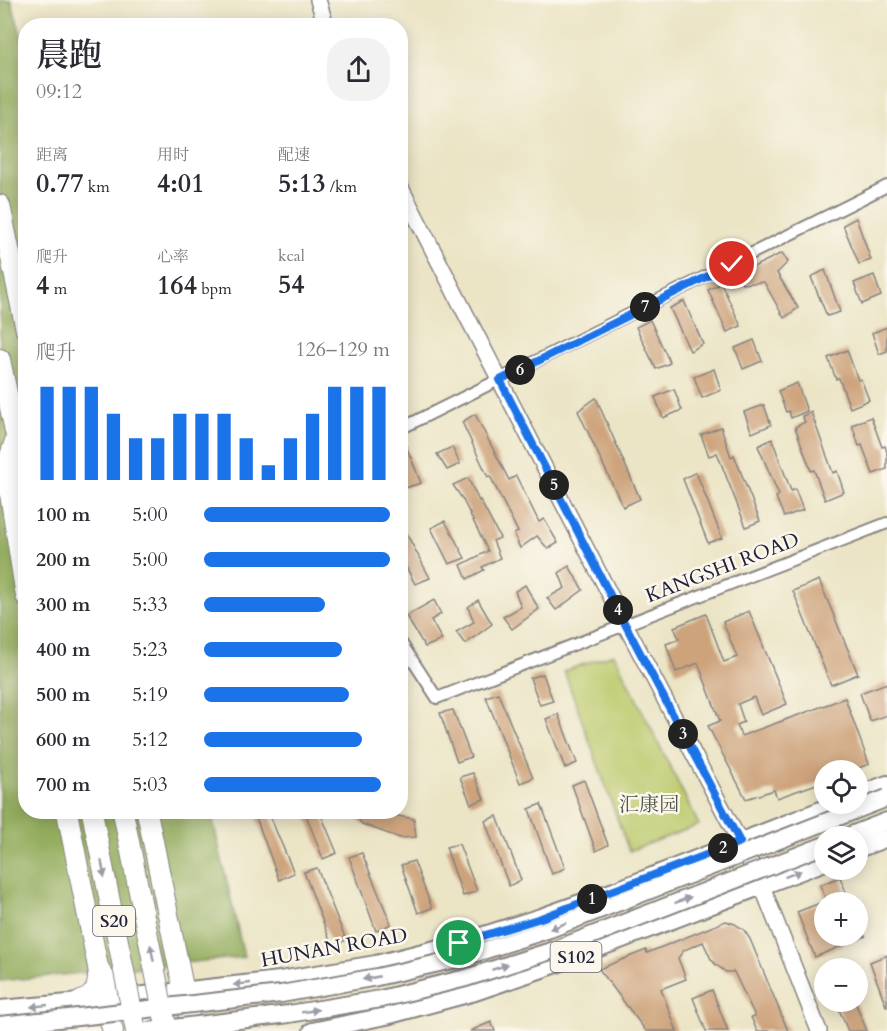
<!DOCTYPE html>
<html lang="zh">
<meta charset="utf-8">
<style>
:root{--surface:#fff;--page:#f2f2f3;--text:#2b2b33;--muted:#7c7c81;--accent:#1a73e8}
body{margin:0;font-family:Cardo,"Noto Serif SC",serif;background:var(--page);color:var(--text);height:100vh;display:flex;flex-direction:column;font-size:22px;white-space:nowrap}
*{box-sizing:border-box;margin:0}
p{font-size:20px;color:var(--muted)}
.icon{flex:none;width:33px;height:33px;fill:none;stroke:currentColor;stroke-width:2;stroke-linecap:round;stroke-linejoin:round}
.map{position:relative;flex:1;overflow:hidden}
.drawer{position:absolute;left:18px;top:18px;width:390px;height:801px;display:flex;flex-direction:column;background:var(--surface);border-radius:24px;box-shadow:0 3px 15px #0003}
.drawer>*{flex:none}
.buttons{position:absolute;left:814px;top:760px;display:grid;gap:12px}
.buttons a{display:grid;place-items:center;width:54px;height:54px;border-radius:50%;background:var(--surface);box-shadow:0 3px 15px #0003;font-size:30px}
.pin{position:absolute;display:grid;place-items:center;width:51px;height:51px;color:#fff;margin:-26px;border:3px solid #fff;border-radius:50%;box-shadow:0 2px 6px #0007}
.km{position:absolute;width:30px;height:30px;margin:-15px;border-radius:50%;background:#222;color:#fff;font-size:16px;line-height:30px;text-align:center}
.round{display:grid;place-items:center;flex:none;width:63px;height:63px;border-radius:24px;background:var(--page)}
.summary{display:flex;align-items:center;justify-content:space-between;height:102px;padding:0 18px}
h1{font-size:33px;font-weight:600;line-height:45px}
.metrics{display:grid;grid-template-columns:repeat(3,1fr);gap:9px;height:102px;padding:6px 18px}
.metrics div{display:grid;align-content:center}
.metrics b{font-size:26px;font-weight:600}
.metrics small{font-size:16px;font-weight:400}
.metrics p{font-size:16px}
.chart{height:168px;padding:12px 18px}
.chart p{display:flex;justify-content:space-between}
.chart svg{width:100%;height:108px;margin-top:6px;stroke:var(--accent);stroke-width:6}
ul{padding:0 18px;list-style:none;font-size:20px}
li{display:grid;grid-template-columns:96px 72px 1fr;align-items:center;height:45px}
li i{height:15px;border-radius:8px;background:var(--accent)}
.map>svg:first-child{display:block}
.green{fill:#bbc96b;stroke:#6e7653;stroke-width:1.5}
.forest{fill:#94ad5f;stroke:#5b684d;stroke-width:1.5}
.building{fill:#cda37b}
.lines{fill:none;stroke-linecap:round;stroke-linejoin:round}
.street-casing{stroke:#868380;stroke-width:14}
.secondary-casing{stroke:#868380;stroke-width:18}
.primary-casing{stroke:#868380;stroke-width:20}
.highway-casing{stroke:#868380;stroke-width:22}
.street{stroke:#fff;stroke-width:10}
.secondary{stroke:#fff;stroke-width:15}
.primary{stroke:#fff;stroke-width:16}
.highway{stroke:#fff;stroke-width:20}
.primary-bridge-casing{stroke:#868380;stroke-width:20;stroke-linecap:butt}
.highway-bridge-casing{stroke:#868380;stroke-width:22;stroke-linecap:butt}
.primary-bridge{stroke:#fff;stroke-width:16}
.highway-bridge{stroke:#fff;stroke-width:20}
.oneway{fill:#9c9ca7}
.route-casing{stroke:#fff;stroke-width:12}
.route{stroke:#1a73e8;stroke-width:8}
.labels{text-anchor:middle;stroke-width:5;stroke-linejoin:round;paint-order:stroke}
.shield{fill:#fbf7ec;stroke:#636270;stroke-width:1.5}
.shield-label{font-size:18px;font-weight:bold;fill:#22223b}
.street-label{font-size:20px;fill:#22223b;stroke:#fbf7ec}
.park-label{font-size:20px;fill:#505449;stroke:#fbf7ec}
</style>
<div class="map">
<svg width="887" height="1031" viewBox="0 0 887 1031">
<rect width="100%" height="100%" fill="#fbf7ec"/>
<filter id="ink" filterUnits="userSpaceOnUse"><feTurbulence type="fractalNoise" baseFrequency=".0167" numOctaves="2"/><feDisplacementMap in="SourceGraphic" scale="12" xChannelSelector="R" yChannelSelector="G"/><feConvolveMatrix kernelMatrix="1 2 1 2 8 2 1 2 1" color-interpolation-filters="sRGB"/></filter>
<filter id="wash" filterUnits="userSpaceOnUse"><feTurbulence type="fractalNoise" baseFrequency=".008" numOctaves="4" result="noise"/><feDisplacementMap in="SourceGraphic" scale="24" xChannelSelector="R" yChannelSelector="G"/><feGaussianBlur stdDeviation="1.35" result="paint"/><feColorMatrix in="noise" values="0 0 0 0 0 0 0 0 0 0 0 0 0 0 0 0 0 1.4 0 .05"/><feComposite in="paint" operator="in"/></filter>
<g filter="url(#wash)">
<rect width="100%" height="100%" fill="#ebe4c5"/>
<!-- green -->
<polygon class="green" points="614,654 699,825 629,851 564,671"/>
<!-- forest -->
<polygon class="forest" points="0,0 11,0 26,52 26,812 211,812 244,957 0,981"/>
<g id="blocks">
<!-- building -->
<g class="building">
<polygon points="856,218 871,260 859,264 843,225"/>
<polygon points="782,253 788,262 777,273 798,308 784,318 764,282 742,284 739,274"/>
<polygon points="825,270 840,312 827,316 811,277"/>
<polygon points="874,275 881,296 862,304 854,283"/>
<polygon points="721,283 741,326 727,332 708,290"/>
<polygon points="684,301 703,344 690,351 670,308"/>
<polygon points="650,320 670,363 656,369 636,327"/>
<polygon points="887,327 887,351 879,354 872,333"/>
<polygon points="754,340 762,361 743,369 735,348"/>
<polygon points="847,350 858,380 861,379 869,400 850,408 839,378 836,379 828,358"/>
<polygon points="714,369 721,390 702,398 694,377"/>
<polygon points="797,383 807,411 791,418 789,411 786,412 778,391"/>
<polygon points="674,389 682,410 663,418 655,397"/>
<polygon points="596,398 640,499 623,507 578,411"/>
<polygon points="764,405 771,425 752,433 744,412"/>
<polygon points="811,412 833,473 837,471 844,492 825,500 814,470 811,471 795,427 805,422 802,416"/>
<polygon points="475,414 509,480 516,476 539,522 544,519 558,543 548,549 537,536 520,548 514,534 518,532 490,476 488,477 462,422"/>
<polygon points="871,417 882,447 885,446 887,452 887,469 873,474 862,445 859,446 852,425"/>
<polygon points="721,427 731,457 734,455 760,521 746,527 717,453 709,456 701,435"/>
<polygon points="400,436 402,436 421,483 405,488 400,475"/>
<polygon points="772,439 791,491 795,489 803,510 784,517 776,497 779,495 758,446"/>
<polygon points="452,447 460,464 447,470 437,454"/>
<polygon points="696,472 722,538 708,543 683,479"/>
<polygon points="468,478 479,501 480,500 500,538 493,541 500,558 482,567 484,570 467,579 461,565 488,551 463,500 453,485"/>
<polygon points="445,521 465,558 449,564 431,528"/>
<polygon points="400,524 410,540 430,578 415,584 400,555"/>
<polygon points="569,566 583,590 556,610 547,598 565,588 559,573"/>
<polygon points="819,580 858,674 831,685 793,591"/>
<polygon points="525,585 539,609 512,629 503,617 521,607 515,591"/>
<polygon points="434,600 441,614 431,620 442,640 425,647 406,616"/>
<polygon points="478,600 492,624 465,644 456,632 474,622 468,607"/>
<polygon points="749,611 787,704 761,715 754,697 738,704 744,722 737,725 741,736 845,698 869,764 851,771 825,771 825,781 777,798 774,790 746,799 708,726 720,721 698,663 676,672 666,644 679,639 674,627 706,614 724,662 737,657 723,622"/>
<polygon points="543,674 553,701 540,705 530,678"/>
<polygon points="887,683 887,715 870,721 860,693"/>
<polygon points="498,693 533,778 520,783 486,697"/>
<polygon points="453,710 471,757 457,762 440,713"/>
<polygon points="558,714 577,763 565,768 546,719"/>
<polygon points="473,773 484,799 471,804 460,777"/>
<polygon points="584,780 608,845 596,851 572,785"/>
<polygon points="541,804 565,868 552,874 529,809"/>
<polygon points="254,812 268,812 294,873 279,880"/>
<polygon points="305,812 320,812 337,853 323,859"/>
<polygon points="352,812 386,812 392,815 414,819 416,837 400,838 362,824"/>
<polygon points="497,816 521,880 509,886 485,821"/>
<polygon points="459,844 477,891 463,896 446,847"/>
<polygon points="362,853 391,924 376,931 349,857"/>
<polygon points="414,861 432,908 418,913 401,865"/>
<polygon points="317,868 346,940 332,946 304,872"/>
<polygon points="840,877 850,903 827,903 820,885"/>
<polygon points="825,901 825,936 866,936 815,957 797,912"/>
<polygon points="726,921 735,924 744,930 750,939 788,1031 757,1031 751,1017 755,1016 734,972 726,972 715,964 711,959 703,942 684,950 678,958 686,979 661,989 677,1031 646,1031 599,969 646,950 647,953"/>
<polygon points="887,955 887,1006 886,1006 870,962"/>
<polygon points="712,990 728,1031 706,1031 693,998"/>
<polygon points="836,1002 855,1002 867,1031 848,1031"/>
<polygon points="491,1022 495,1031 470,1031"/>
</g>
</g>
</g>
<g filter="url(#ink)">
<use href="#blocks" fill-opacity="0" stroke="#868380" stroke-width="1.5"/>
<g class="lines">
<defs>
<g id="street">
<polyline points="400,429 887,186"/>
<polyline points="400,641 437,698 887,523"/>
</g>
<g id="secondary">
<polyline points="318,0 326,26"/>
<polyline points="400,186 625,624 740,842 762,886 819,1031"/>
</g>
<g id="primary">
<polyline points="858,795 887,784"/>
<polyline points="846,837 887,821"/>
<polyline points="858,849 887,838"/>
<polyline points="117,998 280,980 376,964 459,943 541,917 614,891 836,804"/>
<polyline points="0,1009 92,1001"/>
<polyline points="312,1031 386,1016 475,992 557,964 825,862"/>
</g>
<g id="highway">
<polyline points="0,205 26,330"/>
<polyline points="0,359 26,485"/>
<polyline points="16,438 6,468 26,596"/>
<polyline points="67,812 98,967 103,1000 113,1031"/>
<polyline points="147,812 192,1031"/>
<polyline points="98,967 106,980 168,1031"/>
<path d="M79,1002C92,997 98,991 98,976"/>
</g>
</defs>
<!-- street casing -->
<use href="#street" class="street-casing"/>
<!-- secondary casing -->
<use href="#secondary" class="secondary-casing"/>
<!-- primary casing -->
<use href="#primary" class="primary-casing"/>
<!-- highway casing -->
<use href="#highway" class="highway-casing"/>
<!-- street -->
<use href="#street" class="street"/>
<!-- secondary -->
<use href="#secondary" class="secondary"/>
<!-- primary -->
<use href="#primary" class="primary"/>
<!-- highway -->
<use href="#highway" class="highway"/>
<defs>
<g id="primary-bridge">
<polyline points="0,1025 78,1017 281,994 377,977 461,958 550,929 887,798"/>
<polyline points="148,1031 289,1014 381,999 466,978 554,950 825,845"/>
</g>
<g id="highway-bridge">
<polyline points="92,812 136,1031"/>
<polyline points="123,812 167,1031"/>
</g>
</defs>
<!-- primary-bridge casing -->
<use href="#primary-bridge" class="primary-bridge-casing"/>
<!-- highway-bridge casing -->
<use href="#highway-bridge" class="highway-bridge-casing"/>
<!-- primary-bridge -->
<use href="#primary-bridge" class="primary-bridge"/>
<!-- highway-bridge -->
<use href="#highway-bridge" class="highway-bridge"/>
</g>
<!-- one-way arrows -->
<defs><path id="oneway-solid" d="M-6-.8H1V-3.2L6.5 0L1 3.2V.8H-6Z" transform="scale(1.5)"/></defs>
<g class="oneway">
<use href="#oneway-solid" transform="translate(103 869) rotate(79)"/>
<use href="#oneway-solid" transform="translate(793 874) rotate(-21)"/>
<use href="#oneway-solid" transform="translate(683 900) rotate(-21)"/>
<use href="#oneway-solid" transform="translate(558 926) rotate(159)"/>
<use href="#oneway-solid" transform="translate(152 953) rotate(-101)"/>
<use href="#oneway-solid" transform="translate(500 967) rotate(-18)"/>
<use href="#oneway-solid" transform="translate(371 978) rotate(169)"/>
<use href="#oneway-solid" transform="translate(242 984) rotate(174)"/>
<use href="#oneway-solid" transform="translate(39 1006) rotate(174)"/>
<use href="#oneway-solid" transform="translate(310 1011) rotate(-9)"/>
</g>
</g>
<g class="lines" filter="url(#ink)">
<defs>
<polyline id="route" points="459,943 541,918 740,842 625,624 500,380 732,264"/>
</defs>
<!-- route casing -->
<use href="#route" class="route-casing"/>
<!-- route -->
<use href="#route" class="route"/>
</g>
<g class="labels">
<!-- shield labels -->
<g class="shield">
<rect x="93" y="906" width="42" height="30" rx="4.5"/>
<rect x="550.5" y="942" width="51" height="30" rx="4.5"/>
</g>
<g class="shield-label">
<text x="114" y="927">S20</text>
<text x="576" y="963">S102</text>
</g>
<!-- street labels -->
<g class="street-label">
<text transform="translate(722 567) rotate(-21)" y="7">KANGSHI ROAD</text>
<text transform="translate(334 947) rotate(-10)" y="7">HUNAN ROAD</text>
</g>
<!-- park labels -->
<g class="park-label">
<text x="649" y="811">汇康园</text>
</g>
</g>
</svg>
<div class="buttons">
<a><svg class="icon" aria-label="locate" viewBox="0 0 24 24"><circle cx="12" cy="12" r="6"/><path d="M12 2v4M12 18v4M2 12h4M18 12h4"/></svg></a>
<a><svg class="icon" aria-label="layers" viewBox="0 0 24 24"><path d="M12 4l9 5-9 5-9-5zM3 14l9 5 9-5"/></svg></a>
<a>+</a>
<a>−</a>
</div>
<div class="pin" style="left:459px;top:943px;background:#1e9e55"><svg class="icon" aria-label="arrive" viewBox="0 0 24 24"><path d="M6 21V4h12l-3 4 3 4H6"/></svg></div>
<div class="pin" style="left:732px;top:264px;background:#d93025"><svg class="icon" aria-label="check" viewBox="0 0 24 24"><path d="M5 12l5 5 9-10"/></svg></div>
<b class="km" style="left:592px;top:899px">1</b>
<b class="km" style="left:723px;top:848px">2</b>
<b class="km" style="left:683px;top:734px">3</b>
<b class="km" style="left:618px;top:610px">4</b>
<b class="km" style="left:554px;top:485px">5</b>
<b class="km" style="left:520px;top:370px">6</b>
<b class="km" style="left:645px;top:307px">7</b>
<section class="drawer">
<div class="summary"><div><h1>晨跑</h1><p>09:12</p></div><a class="round"><svg class="icon" aria-label="share" viewBox="0 0 24 24"><path d="M12 15V3M7 8l5-5 5 5M5 13v7h14v-7"/></svg></a></div>
<div class="metrics">
<div><p>距离</p><b>0.77<small> km</small></b></div>
<div><p>用时</p><b>4:01</b></div>
<div><p>配速</p><b>5:13<small> /km</small></b></div>
</div>
<div class="metrics">
<div><p>爬升</p><b>4<small> m</small></b></div>
<div><p>心率</p><b>164<small> bpm</small></b></div>
<div><p>kcal</p><b>54</b></div>
</div>
<div class="chart"><p><span>爬升</span>126–129 m</p>
<svg viewBox="0 0 160 44" preserveAspectRatio="none"><path d="M5 44V6M15 44V6M25 44V6M35 44V17M45 44V27M55 44V27M65 44V17M75 44V17M85 44V17M95 44V27M105 44V38M115 44V27M125 44V17M135 44V6M145 44V6M155 44V6"/></svg>
</div>
<ul>
<li><b>100 m</b>5:00<i style="width:100%"></i></li>
<li><b>200 m</b>5:00<i style="width:100%"></i></li>
<li><b>300 m</b>5:33<i style="width:65%"></i></li>
<li><b>400 m</b>5:23<i style="width:74%"></i></li>
<li><b>500 m</b>5:19<i style="width:78%"></i></li>
<li><b>600 m</b>5:12<i style="width:85%"></i></li>
<li><b>700 m</b>5:03<i style="width:95%"></i></li>
</ul>
</section>
</div>
